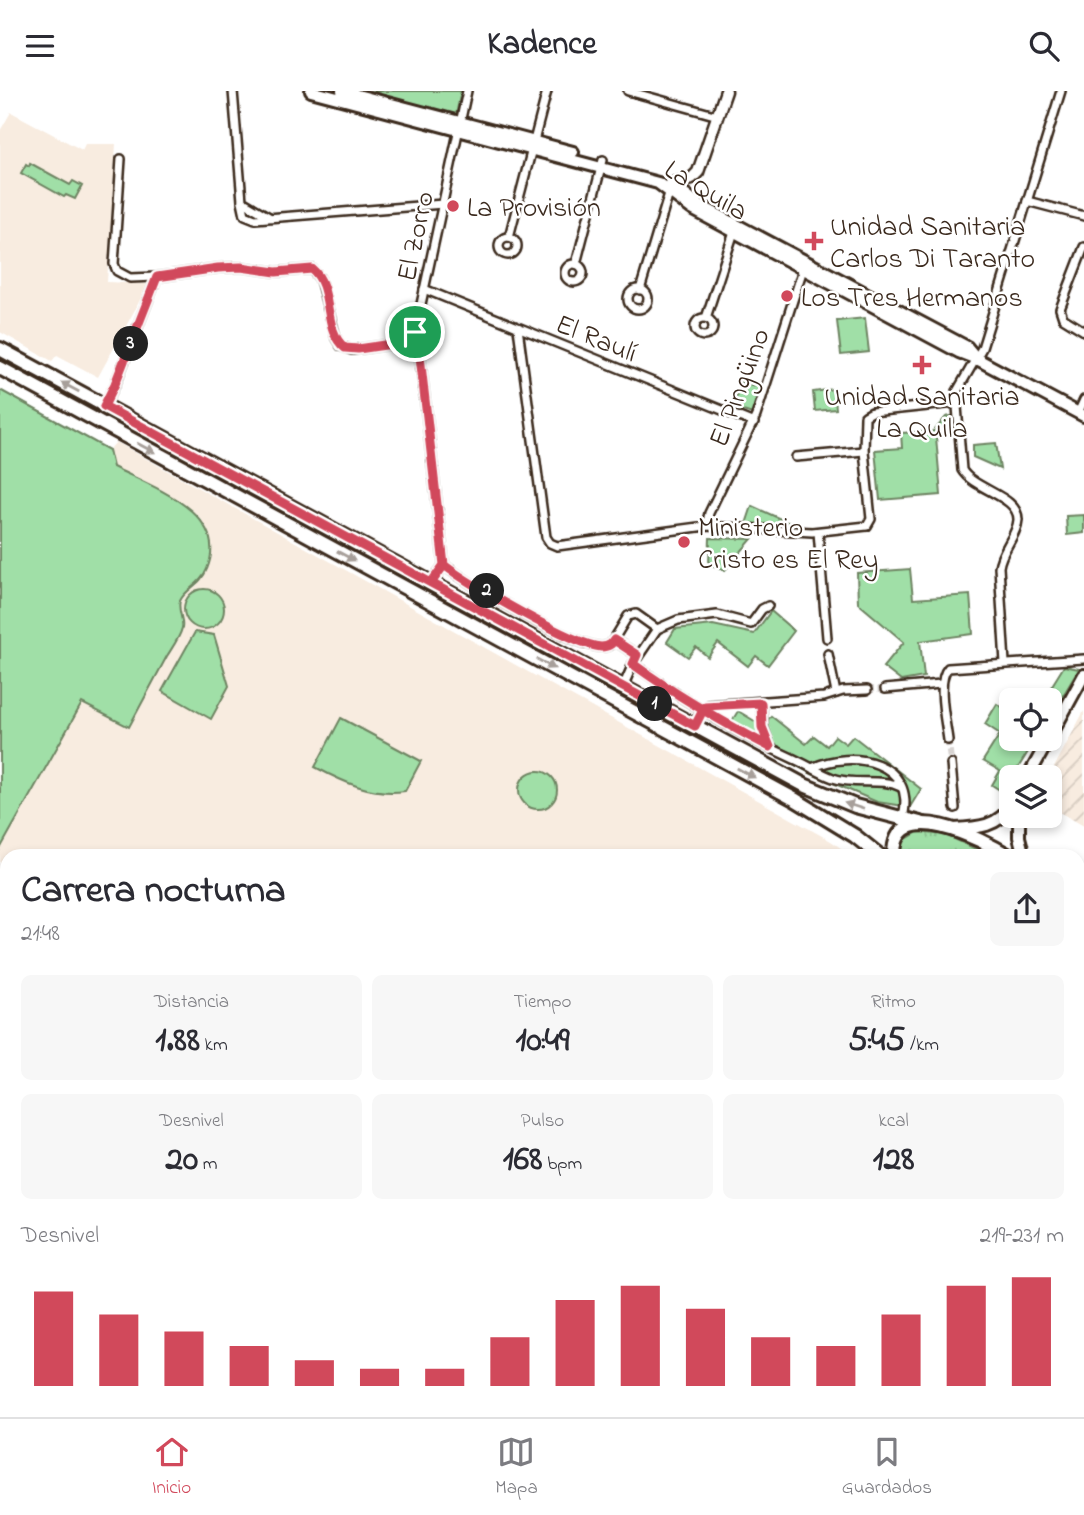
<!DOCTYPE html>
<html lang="es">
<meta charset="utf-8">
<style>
:root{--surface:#fff;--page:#f7f7f7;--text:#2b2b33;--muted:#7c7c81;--line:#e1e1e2;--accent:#d1495b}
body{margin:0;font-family:"Indie Flower",sans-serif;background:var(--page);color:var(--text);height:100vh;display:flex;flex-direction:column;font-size:26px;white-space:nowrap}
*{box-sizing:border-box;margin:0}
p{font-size:23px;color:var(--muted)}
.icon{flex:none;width:38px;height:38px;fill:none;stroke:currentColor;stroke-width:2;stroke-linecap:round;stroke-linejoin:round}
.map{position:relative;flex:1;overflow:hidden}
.panel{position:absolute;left:0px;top:758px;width:1085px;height:569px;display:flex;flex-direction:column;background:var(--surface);border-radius:21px 21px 0 0;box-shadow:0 4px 10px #0003}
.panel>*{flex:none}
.fabs{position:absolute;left:999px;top:597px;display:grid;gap:14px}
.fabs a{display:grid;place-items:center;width:63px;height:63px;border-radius:10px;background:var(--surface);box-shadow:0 4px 10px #0003;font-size:35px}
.pin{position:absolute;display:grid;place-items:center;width:60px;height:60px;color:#fff;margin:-30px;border:4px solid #fff;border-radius:50%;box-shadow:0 2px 7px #0007}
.km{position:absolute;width:35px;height:35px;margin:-18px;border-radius:50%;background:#222;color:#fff;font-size:19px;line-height:35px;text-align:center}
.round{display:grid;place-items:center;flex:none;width:74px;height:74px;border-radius:10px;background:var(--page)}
.summary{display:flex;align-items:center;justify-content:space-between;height:119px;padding:0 21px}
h1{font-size:38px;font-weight:800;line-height:52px}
.stats{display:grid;grid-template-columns:repeat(3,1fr);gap:10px;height:119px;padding:7px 21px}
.stats div{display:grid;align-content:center;border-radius:10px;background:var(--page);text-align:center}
.stats b{font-size:35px;font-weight:800}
.stats small{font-size:19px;font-weight:400}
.stats p{font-size:19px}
.chart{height:196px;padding:14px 21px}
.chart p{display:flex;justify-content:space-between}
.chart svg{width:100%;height:126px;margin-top:7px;stroke:var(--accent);stroke-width:6}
header{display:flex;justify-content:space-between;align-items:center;height:91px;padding:0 21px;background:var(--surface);font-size:32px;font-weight:800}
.tab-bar{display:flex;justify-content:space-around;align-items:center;height:98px;border-top:2px solid var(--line);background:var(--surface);font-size:19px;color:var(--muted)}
.tab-bar a{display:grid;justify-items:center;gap:4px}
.tab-bar .current{color:var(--accent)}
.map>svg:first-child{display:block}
.built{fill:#f8ece0}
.industrial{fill:url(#industrial-furrows)}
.grass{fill:#a0dfa7;stroke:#6e8462;stroke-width:2}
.park{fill:url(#park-tufts);stroke:#6e8462;stroke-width:2}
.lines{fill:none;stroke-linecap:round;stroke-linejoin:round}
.minor-tunnel{stroke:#d8d4d2;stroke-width:7;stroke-dasharray:7 3.5;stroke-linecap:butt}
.minor-casing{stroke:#3b2a1e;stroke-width:12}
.tertiary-casing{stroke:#3b2a1e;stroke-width:15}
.secondary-casing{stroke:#3b2a1e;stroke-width:16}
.primary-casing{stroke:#3b2a1e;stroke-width:18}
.minor{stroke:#fff;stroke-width:7}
.tertiary{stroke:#fff;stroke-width:10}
.secondary{stroke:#fff;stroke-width:10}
.primary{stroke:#fff;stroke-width:12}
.oneway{fill:#a79f9a}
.route-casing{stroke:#fff;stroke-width:14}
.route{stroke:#d1495b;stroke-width:9}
.poi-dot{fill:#d1495b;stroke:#fff;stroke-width:2.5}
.labels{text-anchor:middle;stroke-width:5;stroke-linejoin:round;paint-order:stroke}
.street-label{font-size:28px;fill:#3b2a1e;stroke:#fff}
.poi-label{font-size:28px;fill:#3b2a1e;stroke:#fff;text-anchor:start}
</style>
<header><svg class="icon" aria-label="menu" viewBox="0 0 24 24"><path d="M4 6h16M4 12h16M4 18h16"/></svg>Kadence<svg class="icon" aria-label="search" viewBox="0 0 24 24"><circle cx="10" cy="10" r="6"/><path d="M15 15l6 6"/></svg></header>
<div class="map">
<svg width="1084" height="1326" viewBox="0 0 1084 1326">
<defs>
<pattern id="industrial-furrows" width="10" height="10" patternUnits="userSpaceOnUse" patternTransform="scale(1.75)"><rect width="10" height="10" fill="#f8ece0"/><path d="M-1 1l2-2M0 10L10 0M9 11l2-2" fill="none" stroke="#d6cbc0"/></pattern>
<pattern id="park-tufts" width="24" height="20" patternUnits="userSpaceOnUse" patternTransform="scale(1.75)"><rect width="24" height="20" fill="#a0dfa7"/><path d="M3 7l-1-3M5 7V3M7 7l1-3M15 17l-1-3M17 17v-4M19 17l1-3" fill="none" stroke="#8bc08f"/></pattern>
</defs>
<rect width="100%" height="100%" fill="#fff"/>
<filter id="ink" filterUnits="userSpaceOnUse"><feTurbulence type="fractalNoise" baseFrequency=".0143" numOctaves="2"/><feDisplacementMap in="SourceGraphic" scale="14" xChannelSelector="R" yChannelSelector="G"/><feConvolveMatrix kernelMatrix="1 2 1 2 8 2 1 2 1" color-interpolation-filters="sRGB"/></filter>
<g filter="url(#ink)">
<!-- built -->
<g class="built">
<polygon points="11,21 82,59 85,53 116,53 107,191 149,193 98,286 57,264 52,270 0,241 0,40"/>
<polygon points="116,351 831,750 852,765 7,765 7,951 0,950 0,758 82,612 129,636 180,523 180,512 187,501 197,494 201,428 188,416 113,375 109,359"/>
</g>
<!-- industrial -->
<polygon class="industrial" points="1084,620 1084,735 1050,716 1049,686"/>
<!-- grass -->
<g class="grass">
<polygon points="362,0 461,0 456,24"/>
<polygon points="30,72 70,94 73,90 82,95 75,108 66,104 64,106 21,82 26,73 29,75"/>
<polygon points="865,227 869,261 841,264 837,230"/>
<polygon points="740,291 764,297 756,324 733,317"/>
<polygon points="834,298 836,318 815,320 813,301"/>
<path d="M0,299L109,359L113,376C150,395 231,422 207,478C201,494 185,498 180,510C177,519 184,528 182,537C180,546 172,557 167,565C154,589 142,612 129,636L82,612L0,758Z"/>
<polygon points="951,325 952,342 936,346 941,404 880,409 875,359 902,357 901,342 934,340 946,326"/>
<polygon points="996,352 1000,378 973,366 973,354"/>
<polygon points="752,415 798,436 746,433"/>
<polygon points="1084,424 1084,442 1067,444 1066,425"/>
<polygon points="710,447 752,448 725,479 709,473"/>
<polygon points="910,478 913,508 970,504 973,543 920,550 924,586 901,590 883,576 904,551 858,512 857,482"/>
<circle cx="204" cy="518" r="20"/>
<polygon points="771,520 794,540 768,574 756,565 748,575 718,552 708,566 696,556 688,566 667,551 675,538 713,534 754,543"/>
<polygon points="195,541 214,544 229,595 211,628 162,600"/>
<polygon points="1064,575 1079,578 1050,626 1050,609 1043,609"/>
<polygon points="997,613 1011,622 1012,648 1036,648 1003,701 992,694 1000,680 983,670 1000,643 985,633"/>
<polygon points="738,620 763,635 771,625 806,653 814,645 827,655 835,645 846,653 853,645 921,698 910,716 877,711 812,683 727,638"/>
<path d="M341,627L421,670L405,700C372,705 343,691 315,676Z"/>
<circle cx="538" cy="699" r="19"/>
<polygon points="0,950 7,951 7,1193 0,1190"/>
<polygon points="249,1320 478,1320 473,1326 262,1326"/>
</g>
<!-- park -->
<polygon class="park" points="918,741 946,744 991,765 901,765 903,750"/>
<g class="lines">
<!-- minor-tunnel -->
<g class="minor-tunnel">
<polyline points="867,599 885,598"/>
<polyline points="948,649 951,673"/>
</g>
<defs>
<g id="minor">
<polyline points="233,0 242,110 269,126"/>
<polyline points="628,0 718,25"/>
<polyline points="121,68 114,173 117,180 130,187 157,186 218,177 241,176 276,181 312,178 320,188 336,247 341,255 352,259 406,251 411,250 415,241 467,0"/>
<polyline points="242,110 245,124 255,128 443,113"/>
<polyline points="1027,110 1084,125"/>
<circle cx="508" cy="155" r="9"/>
<polyline points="509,146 547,0"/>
<polyline points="1084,156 1060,218 1063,227 1084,240"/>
<circle cx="574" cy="182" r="9"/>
<polyline points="576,173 603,69"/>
<polyline points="424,198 754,332"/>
<circle cx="638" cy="208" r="10"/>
<polyline points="640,199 670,99"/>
<circle cx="704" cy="236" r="9"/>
<polyline points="706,227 735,138"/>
<polyline points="518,237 546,446 550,452 557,455 706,435 812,441 867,435 871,428 864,360 865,325 872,321 956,312"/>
<path d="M415,241L418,248L444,474C470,494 571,554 601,556C606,556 608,555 611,553L628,525L636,523L657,538L633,573C684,610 737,642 794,668C807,674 820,682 833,687C855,695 880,686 901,696"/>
<polyline points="104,315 115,294 157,186"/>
<polyline points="1078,322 1084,309"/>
<polyline points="796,366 864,360"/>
<polyline points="706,435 709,422 756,325 803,178"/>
<polyline points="818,441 827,547"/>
<polyline points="431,492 444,474"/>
<polyline points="657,538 678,529 717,524 751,533 762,518 768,515"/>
<polyline points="614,549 637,564"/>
<polyline points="828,563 836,602"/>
<path d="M1005,572L999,476C1001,459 1017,445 1018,429C1019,405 974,399 962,379L956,302L982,257L1061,0"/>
<polyline points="623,596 633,573"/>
<polyline points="885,598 941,593"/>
<polyline points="761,612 763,636 770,656"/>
<polyline points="695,635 702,618 709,614 824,606 843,600 867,599"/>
<path d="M948,649C946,632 936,590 948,577L1084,568"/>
<polyline points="951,673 955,717"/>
<path d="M812,677C852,658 917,670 903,727"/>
<polyline points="1078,962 1084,951"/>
<polyline points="1078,969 1084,973"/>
<polyline points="1078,1060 1084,1063"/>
<polyline points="1078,1137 1084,1140"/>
<polyline points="0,1204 7,1208"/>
<polyline points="1078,1214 1084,1218"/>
<polyline points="0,1250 7,1237"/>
<polyline points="1078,1270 1084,1259"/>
<polyline points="1078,1300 1084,1303"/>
<polyline points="93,1320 95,1326"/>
<polyline points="223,1320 236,1326"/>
<polyline points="531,1320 543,1326"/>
<polyline points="898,1320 910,1326"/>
<polyline points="58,1326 62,1320"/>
<polyline points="155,1326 159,1320"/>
<polyline points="620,1326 624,1320"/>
<polyline points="754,1326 758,1320"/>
<polyline points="880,1326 884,1320"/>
<polyline points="1048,1326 1052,1320"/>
</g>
<g id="tertiary">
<polyline points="670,99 674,92 692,87 698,81 726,0"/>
<polyline points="714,1320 726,1326"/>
</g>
<g id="secondary">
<polyline points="311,0 658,92 692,118 959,261 977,268 1084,325"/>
<polyline points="342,0 573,61"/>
<polyline points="671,92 699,114 967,256 977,268"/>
<polyline points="1050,646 1084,584"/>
<polyline points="1028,686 1049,648"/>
<polyline points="1019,724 1019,746 1024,765"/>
<path d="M954,738C978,737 998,736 1012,714"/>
<polyline points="498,1326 504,1320"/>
<polyline points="518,1326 524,1320"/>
</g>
<g id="primary">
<polyline points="0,258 804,694 855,715 920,732"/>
<polyline points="0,277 796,709 855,745 880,765"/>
<path d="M894,765C893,702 983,749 1009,765"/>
<polyline points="1078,834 1084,841"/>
<polyline points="1078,863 1084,866"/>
</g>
</defs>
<!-- minor casing -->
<use href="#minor" class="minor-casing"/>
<!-- tertiary casing -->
<use href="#tertiary" class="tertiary-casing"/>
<!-- secondary casing -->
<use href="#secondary" class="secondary-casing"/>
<!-- primary casing -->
<use href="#primary" class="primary-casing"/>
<!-- minor -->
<use href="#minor" class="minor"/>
<!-- tertiary -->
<use href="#tertiary" class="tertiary"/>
<!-- secondary -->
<use href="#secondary" class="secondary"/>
<!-- primary -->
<use href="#primary" class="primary"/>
</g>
<!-- one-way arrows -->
<defs><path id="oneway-solid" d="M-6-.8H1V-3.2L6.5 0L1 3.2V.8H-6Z" transform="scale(1.75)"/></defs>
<g class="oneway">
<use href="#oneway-solid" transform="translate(70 296) rotate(-152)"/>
<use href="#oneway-solid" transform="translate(146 357) rotate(28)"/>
<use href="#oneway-solid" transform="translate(346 465) rotate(28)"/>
<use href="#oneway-solid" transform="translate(546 573) rotate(28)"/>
<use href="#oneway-solid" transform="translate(746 682) rotate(28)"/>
<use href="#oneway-solid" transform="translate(854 715) rotate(-162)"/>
</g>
</g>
<g class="lines" filter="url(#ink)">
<defs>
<path id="route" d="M415,241L418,248L444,474L431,492L695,635L705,615L761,612L762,636L770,656C722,631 677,605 633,573L637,564L614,549L611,553C608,555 606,556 601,556C573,554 469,493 444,474L431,492L104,315L115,293L157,186L218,177L241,176L276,181L312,178C334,196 322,239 345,257L358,258L406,251L411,250L415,241"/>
</defs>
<!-- route casing -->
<use href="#route" class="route-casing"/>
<!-- route -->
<use href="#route" class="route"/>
</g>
<!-- markers -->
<g class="poi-dot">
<circle cx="453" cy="115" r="7"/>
<path d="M810.5 139.5h7v7h7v7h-7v7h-7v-7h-7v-7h7z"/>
<circle cx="787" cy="205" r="7"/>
<path d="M918.5 263.5h7v7h7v7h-7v7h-7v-7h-7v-7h7z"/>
<circle cx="684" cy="451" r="7"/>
</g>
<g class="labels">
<!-- street labels -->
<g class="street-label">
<text transform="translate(707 98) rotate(31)" y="10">La Quila</text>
<text transform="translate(414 145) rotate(-78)" y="10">El Zorro</text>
<text transform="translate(597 246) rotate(22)" y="10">El Raulí</text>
<text transform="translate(738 296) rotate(-69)" y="10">El Pingüino</text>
</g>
<!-- poi labels -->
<g class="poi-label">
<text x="467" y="125">La Provisión</text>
<text x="830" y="144">Unidad Sanitaria<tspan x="830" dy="32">Carlos Di Taranto</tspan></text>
<text x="801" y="215">Los Tres Hermanos</text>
<text x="922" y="314" text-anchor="middle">Unidad Sanitaria<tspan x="922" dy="32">La Quila</tspan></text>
<text x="698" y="445">Ministerio<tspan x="698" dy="32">Cristo es El Rey</tspan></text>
</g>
</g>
</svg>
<div class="fabs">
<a><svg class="icon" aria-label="locate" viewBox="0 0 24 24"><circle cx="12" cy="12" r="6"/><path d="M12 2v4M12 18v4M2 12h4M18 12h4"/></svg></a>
<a><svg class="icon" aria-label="layers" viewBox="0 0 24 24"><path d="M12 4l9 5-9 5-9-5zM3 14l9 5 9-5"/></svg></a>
</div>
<div class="pin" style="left:415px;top:241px;background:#1e9e55"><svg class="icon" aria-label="arrive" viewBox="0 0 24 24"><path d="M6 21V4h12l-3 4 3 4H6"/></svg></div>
<b class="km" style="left:655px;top:613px">1</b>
<b class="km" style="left:487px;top:500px">2</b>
<b class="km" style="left:131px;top:253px">3</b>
<section class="panel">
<div class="summary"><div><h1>Carrera nocturna</h1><p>21:48</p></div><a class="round"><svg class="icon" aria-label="share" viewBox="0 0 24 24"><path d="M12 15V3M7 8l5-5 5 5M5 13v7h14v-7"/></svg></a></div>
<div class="stats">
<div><p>Distancia</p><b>1.88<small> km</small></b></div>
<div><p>Tiempo</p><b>10:49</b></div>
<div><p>Ritmo</p><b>5:45<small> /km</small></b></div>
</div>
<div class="stats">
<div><p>Desnivel</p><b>20<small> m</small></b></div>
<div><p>Pulso</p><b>168<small> bpm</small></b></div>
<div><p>kcal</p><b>128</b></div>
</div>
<div class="chart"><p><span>Desnivel</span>219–231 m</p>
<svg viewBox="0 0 160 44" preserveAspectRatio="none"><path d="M5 44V11M15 44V19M25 44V25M35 44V30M45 44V35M55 44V38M65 44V38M75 44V27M85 44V14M95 44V9M105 44V17M115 44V27M125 44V30M135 44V19M145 44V9M155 44V6"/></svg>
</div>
</section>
</div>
<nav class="tab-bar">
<a class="current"><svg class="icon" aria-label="home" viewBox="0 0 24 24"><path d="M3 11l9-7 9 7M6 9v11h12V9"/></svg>Inicio</a>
<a><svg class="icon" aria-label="map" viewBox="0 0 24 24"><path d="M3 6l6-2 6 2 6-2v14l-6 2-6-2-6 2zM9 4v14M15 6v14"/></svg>Mapa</a>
<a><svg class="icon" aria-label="saved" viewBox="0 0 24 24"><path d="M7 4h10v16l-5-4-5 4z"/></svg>Guardados</a>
</nav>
